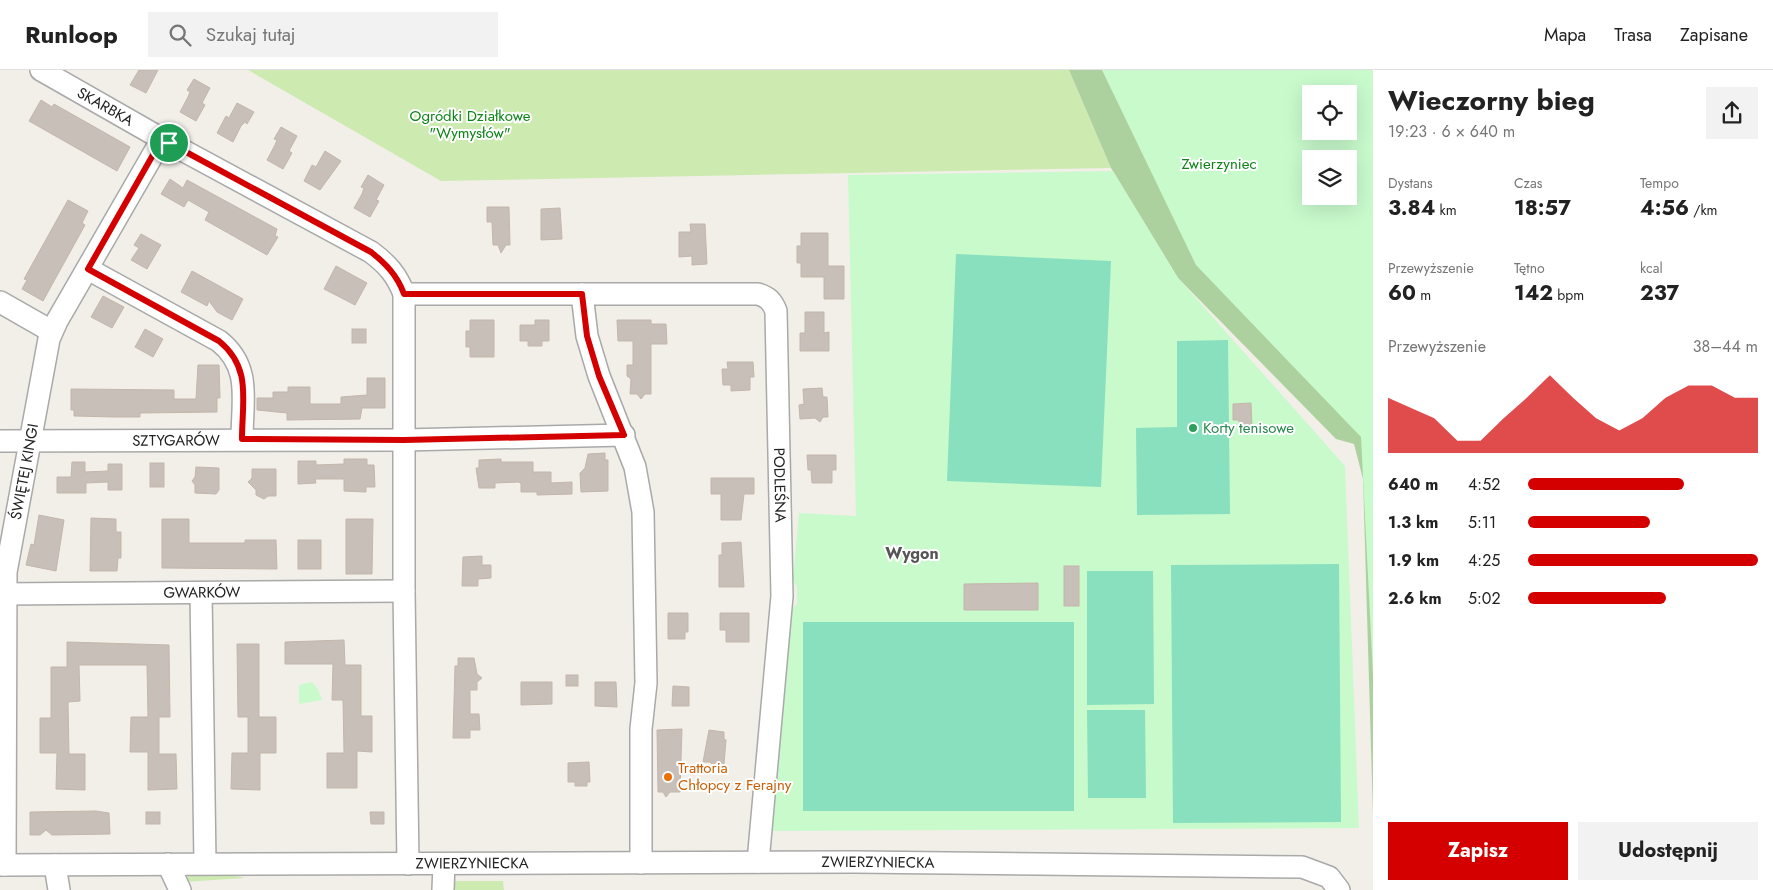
<!DOCTYPE html>
<html lang="pl">
<meta charset="utf-8">
<style>
:root{--surface:#fff;--page:#f2f2f2;--text:#222;--muted:#767676;--line:#e0e0e0;--accent:#d40000}
body{margin:0;font-family:Jost,sans-serif;background:var(--page);color:var(--text);height:100vh;display:flex;flex-direction:column;font-size:19px;white-space:nowrap}
*{box-sizing:border-box;margin:0}
p{font-size:16px;color:var(--muted)}
.icon{flex:none;width:28px;height:28px;fill:none;stroke:currentColor;stroke-width:2;stroke-linecap:round;stroke-linejoin:round}
.map{position:relative;flex:1;overflow:hidden}
.details{display:flex;flex-direction:column;background:var(--surface);width:400px}
.details>*{flex:none}
.controls{position:absolute;left:1302px;top:15px;display:grid;gap:10px}
.controls a{display:grid;place-items:center;width:55px;height:55px;border-radius:0px;background:var(--surface);box-shadow:0 5px 20px #0002;font-size:25px}
.pin{position:absolute;display:grid;place-items:center;width:42px;height:42px;color:#fff;margin:-21px;border:2px solid #fff;border-radius:50%;box-shadow:0 1px 5px #0007}
.round{display:grid;place-items:center;flex:none;width:52px;height:52px;border-radius:0px;background:var(--page)}
.head{display:flex;align-items:center;justify-content:space-between;height:85px;padding:0 15px}
h1{font-size:28px;font-weight:700;line-height:38px}
.figures{display:grid;grid-template-columns:repeat(3,1fr);gap:8px;height:85px;padding:5px 15px}
.figures div{display:grid;align-content:center}
.figures b{font-size:21px;font-weight:700}
.figures small{font-size:14px;font-weight:400}
.figures p{font-size:14px}
.chart{height:140px;padding:10px 15px}
.chart p{display:flex;justify-content:space-between}
.chart svg{width:100%;height:90px;margin-top:5px;fill:var(--accent);opacity:.7}
.primary-button{display:flex;gap:10px;margin-top:auto;padding:10px 15px}
.primary-button a{flex:1;height:58px;border-radius:0px;background:var(--accent);color:#fff;font-size:20px;font-weight:700;line-height:58px;text-align:center}
.primary-button a+a{background:var(--page);color:var(--text)}
ul{padding:0 15px;list-style:none;font-size:16px}
li{display:grid;grid-template-columns:80px 60px 1fr;align-items:center;height:38px}
li i{height:12px;border-radius:6px;background:var(--accent)}
header{display:flex;align-items:center;gap:30px;box-sizing:border-box;height:70px;padding:0 25px;background:var(--surface);border-bottom:1px solid var(--line)}
header strong{font-size:24px}
nav{display:flex;gap:28px;margin-inline-start:auto;font-size:18px}
.search{width:350px;height:45px;background:var(--page);display:flex;align-items:center;gap:12px;box-sizing:border-box;padding:0 18px;border-radius:0px;color:var(--muted);font-size:19px}
main{display:flex;flex:1;min-height:0}
.map>svg:first-child{display:block}
.grass{fill:#cdebb0}
.forest{fill:#add19e;fill-rule:evenodd}
.park{fill:#c8facc;fill-rule:evenodd}
.pitch{fill:#88e0be}
.building{fill:#c7bfb8;stroke:#c4b6ab}
.lines{fill:none;stroke-linecap:round;stroke-linejoin:round}
.minor-casing{stroke:#a9a9a9;stroke-width:24}
.minor{stroke:#fff;stroke-width:21}
.route-casing{stroke:#fff;stroke-width:10}
.route{stroke:#d40000;stroke-width:6}
.leisure-dot{fill:#2e9e5b;stroke:#fff;stroke-width:2}
.food-dot{fill:#e8710a;stroke:#fff;stroke-width:2}
.labels{text-anchor:middle;stroke-width:4;stroke-linejoin:round;paint-order:stroke}
.street-label{font-size:15px;fill:#222;stroke:#fff}
.park-label{font-size:15px;fill:#0c8416;stroke:#fff}
.leisure-label{font-size:15px;fill:#27864d;stroke:#fff;text-anchor:start}
.food-label{font-size:15px;fill:#c56008;stroke:#fff;text-anchor:start}
.neighbourhood-label{font-size:16px;font-weight:bold;fill:#555;stroke:#fff}
</style>
<header>
<strong>Runloop</strong>
<div class="search"><svg class="icon" aria-label="search" viewBox="0 0 24 24"><circle cx="10" cy="10" r="6"/><path d="M15 15l6 6"/></svg>Szukaj tutaj</div>
<nav><a>Mapa</a><a>Trasa</a><a>Zapisane</a></nav>
</header>
<main>
<div class="map">
<svg width="1373" height="820" viewBox="0 0 1373 820">
<rect width="100%" height="100%" fill="#f2efe9"/>
<!-- grass -->
<g class="grass">
<polygon points="248,0 1069,0 1111,98 441,111"/>
<polygon points="209,803 242,807 244,808 184,812 190,804"/>
<polygon points="452,811 503,811 504,820 450,820"/>
</g>
<!-- forest -->
<path class="forest" d="M1069,0H1373V745L1363,409L1354,374L1336,369L1178,208L1111,98ZM1311,24H1349V61H1311ZM1311,89H1349V126H1311Z"/>
<!-- park -->
<g class="park">
<path d="M1102,0H1373V605L1361,367L1196,195ZM1311,24H1349V61H1311ZM1311,89H1349V126H1311Z"/>
<polygon points="1113,101 1178,208 1345,396 1359,758 770,761 789,541 797,534 797,518 793,509 799,443 856,446 848,105"/>
<polygon points="312,612 318,619 322,630 299,634 299,615"/>
</g>
<!-- pitch -->
<g class="pitch">
<polygon points="956,184 1111,191 1101,417 947,411"/>
<polygon points="1228,270 1230,444 1137,445 1136,358 1177,357 1177,271"/>
<polygon points="1339,494 1341,752 1173,753 1171,495"/>
<polygon points="1087,501 1153,501 1154,634 1087,635"/>
<rect x="803" y="552" width="271" height="189"/>
<polygon points="1087,640 1145,640 1146,728 1088,728"/>
</g>
<!-- building -->
<g class="building">
<polygon points="139,0 158,0 146,23 130,15"/>
<polygon points="194,9 210,18 202,33 205,35 196,51 180,42 188,27 190,22 187,20"/>
<polygon points="41,30 52,37 54,34 130,77 117,101 29,51"/>
<polygon points="237,33 254,42 247,54 245,52 241,56 233,72 217,63 226,46 229,48"/>
<polygon points="281,57 297,66 289,81 292,83 283,99 267,90 275,75 277,70 274,69"/>
<polygon points="325,81 341,91 320,120 304,111 312,95 316,97"/>
<polygon points="368,105 384,115 376,130 379,131 370,147 354,138 362,124 364,118 361,117"/>
<polygon points="170,109 183,118 187,110 277,159 275,166 278,167 267,185 205,150 209,142 188,130 184,137 161,124"/>
<polygon points="68,130 88,141 82,153 85,155 43,231 22,219 27,210 24,209"/>
<polygon points="487,137 509,137 510,175 506,175 501,183 498,175 493,175 492,152 487,152"/>
<polygon points="560,138 562,169 541,170 541,139"/>
<polygon points="690,154 705,154 707,194 692,195 692,186 679,187 679,162 691,162"/>
<polygon points="801,163 828,163 828,196 844,196 844,229 824,229 824,207 801,207 801,193 797,193 797,176 801,176"/>
<polygon points="141,164 161,175 147,199 131,190 139,178 134,175"/>
<polygon points="336,196 367,213 355,235 324,219"/>
<polygon points="192,201 243,229 232,250 217,242 209,231 207,236 181,222"/>
<polygon points="103,226 124,237 112,258 91,247"/>
<polygon points="805,242 824,242 824,263 829,262 829,281 800,281 800,263 805,263"/>
<polygon points="470,250 494,250 494,287 470,287 470,277 466,277 466,261 470,261"/>
<polygon points="535,250 549,250 549,271 542,271 542,276 528,276 528,271 520,271 520,255 535,255"/>
<polygon points="617,250 651,250 651,254 666,254 667,274 651,274 651,324 645,324 641,329 637,324 630,324 631,309 627,306 627,295 633,295 633,271 618,271"/>
<polygon points="145,259 163,269 153,287 135,277"/>
<rect x="352" y="259" width="14" height="14"/>
<polygon points="727,292 753,292 754,307 750,307 750,320 731,321 731,315 723,315 722,299 728,299"/>
<polygon points="198,295 219,295 220,328 217,328 217,342 140,343 140,347 114,347 74,346 74,340 71,340 71,319 174,320 174,329 196,329"/>
<polygon points="367,308 385,308 385,338 362,338 360,349 287,350 287,343 257,340 257,328 273,328 273,322 288,322 288,317 310,317 310,334 341,334 341,327 367,325"/>
<polygon points="822,318 823,327 827,327 828,347 823,347 820,352 815,348 800,349 799,335 804,334 803,319"/>
<polygon points="1251,333 1252,357 1239,357 1239,350 1233,350 1233,334"/>
<polygon points="605,383 605,390 608,390 608,421 581,422 580,403 585,398 588,384"/>
<polygon points="807,385 836,385 836,400 832,400 832,413 812,413 811,400 808,400"/>
<polygon points="344,389 367,389 367,395 374,395 375,417 366,417 366,422 344,421 344,409 315,409 316,413 298,414 298,391 316,391 316,395 344,394"/>
<polygon points="501,389 501,392 533,392 533,402 551,402 551,413 572,412 572,424 537,425 537,422 521,422 521,414 519,412 495,413 495,418 479,418 476,398 479,398 479,390"/>
<polygon points="72,392 85,392 85,402 108,401 108,394 122,394 122,420 108,420 108,412 86,413 86,423 57,423 57,407 71,407"/>
<rect x="150" y="393" width="14" height="24"/>
<polygon points="196,397 219,398 219,420 216,424 195,423 195,415 192,411 195,407"/>
<polygon points="252,399 276,399 276,426 268,426 264,429 256,425 256,420 248,412 252,408"/>
<polygon points="711,408 754,408 754,424 744,424 741,450 721,450 721,424 711,424"/>
<polygon points="39,445 64,450 56,501 26,495 31,474 34,475"/>
<polygon points="91,448 116,449 116,462 121,462 121,488 118,488 117,501 90,501"/>
<polygon points="162,449 189,449 189,473 245,473 245,470 276,470 277,499 162,498"/>
<polygon points="346,449 373,449 372,504 346,504"/>
<rect x="298" y="470" width="23" height="29"/>
<polygon points="741,472 744,517 719,517 719,485 722,485 722,473"/>
<polygon points="482,486 482,495 491,495 491,508 478,509 478,516 462,516 463,487"/>
<rect x="1064" y="496" width="15" height="40"/>
<polygon points="1038,513 1038,540 964,540 964,514"/>
<polygon points="668,543 688,543 688,562 685,562 685,569 668,569"/>
<polygon points="720,543 749,543 749,572 726,572 726,560 720,560"/>
<polygon points="344,570 345,595 361,595 361,646 372,646 372,682 357,681 357,718 327,718 327,683 344,683 343,630 332,630 333,594 285,594 285,572"/>
<polygon points="67,572 169,575 170,647 159,647 159,684 176,684 177,719 148,720 148,682 130,682 131,647 148,647 147,595 79,595 80,631 68,632 69,684 85,684 85,720 56,719 57,683 40,683 40,648 51,648 51,597 67,597"/>
<polygon points="237,574 259,574 259,647 276,647 276,683 260,683 260,720 231,719 232,683 248,683 248,647 238,647"/>
<polygon points="458,588 474,588 477,604 482,608 477,612 477,620 470,620 470,644 479,644 480,660 470,660 470,668 453,668 455,596 458,596"/>
<rect x="566" y="605" width="12" height="11"/>
<polygon points="521,612 552,612 552,634 521,635"/>
<polygon points="595,612 616,612 617,637 595,636"/>
<polygon points="673,616 689,617 689,636 672,636"/>
<polygon points="682,659 680,722 670,722 666,727 663,722 658,722 657,660"/>
<polygon points="709,660 724,662 724,669 726,670 724,694 720,693 715,698 710,692 703,692"/>
<polygon points="589,692 590,712 587,712 587,716 575,716 575,712 568,712 568,693"/>
<polygon points="96,741 109,743 110,764 52,765 46,760 40,765 30,765 30,742"/>
<rect x="146" y="742" width="14" height="12"/>
<polygon points="370,742 384,742 384,754 371,754"/>
</g>
<g class="lines">
<defs>
<g id="minor">
<path id="s1" d="M41,0L162,69L371,182C387,194 397,205 404,224V521L408,794"/>
<path d="M88,199L219,271C252,297 242,331 242,369"/>
<polyline points="404,224 582,224 587,266 599,306 635,397 643,442 646,613 641,659 641,793"/>
<path id="s2" d="M582,224H758C768,227 772,231 776,241L782,526L758,792"/>
<polyline points="0,232 51,261"/>
<path id="s3" d="M0,371L404,370L624,365"/>
<polyline points="201,523 205,793"/>
<path id="s4" d="M0,524L404,521"/>
<polyline points="168,794 180,820"/>
<path id="s5" d="M0,795L855,792L1302,797L1329,807L1339,820"/>
<path id="s6" d="M5,795L6,502L49,269L57,251L162,69"/>
<polyline points="55,795 59,820"/>
<polyline points="443,820 444,794"/>
</g>
</defs>
<!-- minor casing -->
<use href="#minor" class="minor-casing"/>
<!-- minor -->
<use href="#minor" class="minor"/>
</g>
<g class="lines">
<defs>
<path id="route" d="M162,69L371,182C386,194 397,205 404,224H582L587,266L599,306L624,365L404,370L242,369C242,330 252,298 219,271L88,199Z"/>
</defs>
<!-- route casing -->
<use href="#route" class="route-casing"/>
<!-- route -->
<use href="#route" class="route"/>
</g>
<!-- markers -->
<circle class="leisure-dot" cx="1193" cy="358" r="5"/>
<circle class="food-dot" cx="668" cy="707" r="5"/>
<g class="labels">
<!-- street labels -->
<g class="street-label">
<text dy="5" stroke="none"><textPath href="#s1" startOffset="74">SKARBKA</textPath></text>
<text dy="5" stroke="none"><textPath href="#s3" startOffset="176">SZTYGARÓW</textPath></text>
<text dy="5" stroke="none"><textPath href="#s6" startOffset="395">ŚWIĘTEJ KINGI</textPath></text>
<text dy="5" stroke="none"><textPath href="#s2" startOffset="376">PODLEŚNA</textPath></text>
<text dy="5" stroke="none"><textPath href="#s4" startOffset="202">GWARKÓW</textPath></text>
<text dy="5" stroke="none"><textPath href="#s5" startOffset="878">ZWIERZYNIECKA</textPath></text>
<text dy="5" stroke="none"><textPath href="#s5" startOffset="472">ZWIERZYNIECKA</textPath></text>
</g>
<!-- park labels -->
<g class="park-label">
<text x="470" y="51">Ogródki Działkowe<tspan x="470" dy="17">"Wymysłów"</tspan></text>
<text x="1219" y="99">Zwierzyniec</text>
</g>
<!-- leisure labels -->
<g class="leisure-label">
<text x="1203" y="363">Korty tenisowe</text>
</g>
<!-- food labels -->
<g class="food-label">
<text x="678" y="703">Trattoria<tspan x="678" dy="17">Chłopcy z Ferajny</tspan></text>
</g>
<!-- neighbourhood labels -->
<g class="neighbourhood-label">
<text x="912" y="489">Wygon</text>
</g>
</g>
</svg>
<div class="controls">
<a><svg class="icon" aria-label="locate" viewBox="0 0 24 24"><circle cx="12" cy="12" r="6"/><path d="M12 2v4M12 18v4M2 12h4M18 12h4"/></svg></a>
<a><svg class="icon" aria-label="layers" viewBox="0 0 24 24"><path d="M12 4l9 5-9 5-9-5zM3 14l9 5 9-5"/></svg></a>
</div>
<div class="pin" style="left:169px;top:73px;background:#1e9e55"><svg class="icon" aria-label="arrive" viewBox="0 0 24 24"><path d="M6 21V4h12l-3 4 3 4H6"/></svg></div>
</div>
<section class="details">
<div class="head"><div><h1>Wieczorny bieg</h1><p>19:23 · 6 × 640 m</p></div><a class="round"><svg class="icon" aria-label="share" viewBox="0 0 24 24"><path d="M12 15V3M7 8l5-5 5 5M5 13v7h14v-7"/></svg></a></div>
<div class="figures">
<div><p>Dystans</p><b>3.84<small> km</small></b></div>
<div><p>Czas</p><b>18:57</b></div>
<div><p>Tempo</p><b>4:56<small> /km</small></b></div>
</div>
<div class="figures">
<div><p>Przewyższenie</p><b>60<small> m</small></b></div>
<div><p>Tętno</p><b>142<small> bpm</small></b></div>
<div><p>kcal</p><b>237</b></div>
</div>
<div class="chart"><p><span>Przewyższenie</span>38–44 m</p>
<svg viewBox="0 0 160 44" preserveAspectRatio="none"><path d="M0 44V17L10 22L20 27L30 38L40 38L50 27L60 17L70 6L80 17L90 27L100 33L110 27L120 17L130 11L140 11L150 17L160 17V44z"/></svg>
</div>
<ul>
<li><b>640 m</b>4:52<i style="width:68%"></i></li>
<li><b>1.3 km</b>5:11<i style="width:53%"></i></li>
<li><b>1.9 km</b>4:25<i style="width:100%"></i></li>
<li><b>2.6 km</b>5:02<i style="width:60%"></i></li>
</ul>
<div class="primary-button"><a>Zapisz</a><a>Udostępnij</a></div>
</section>
</main>
